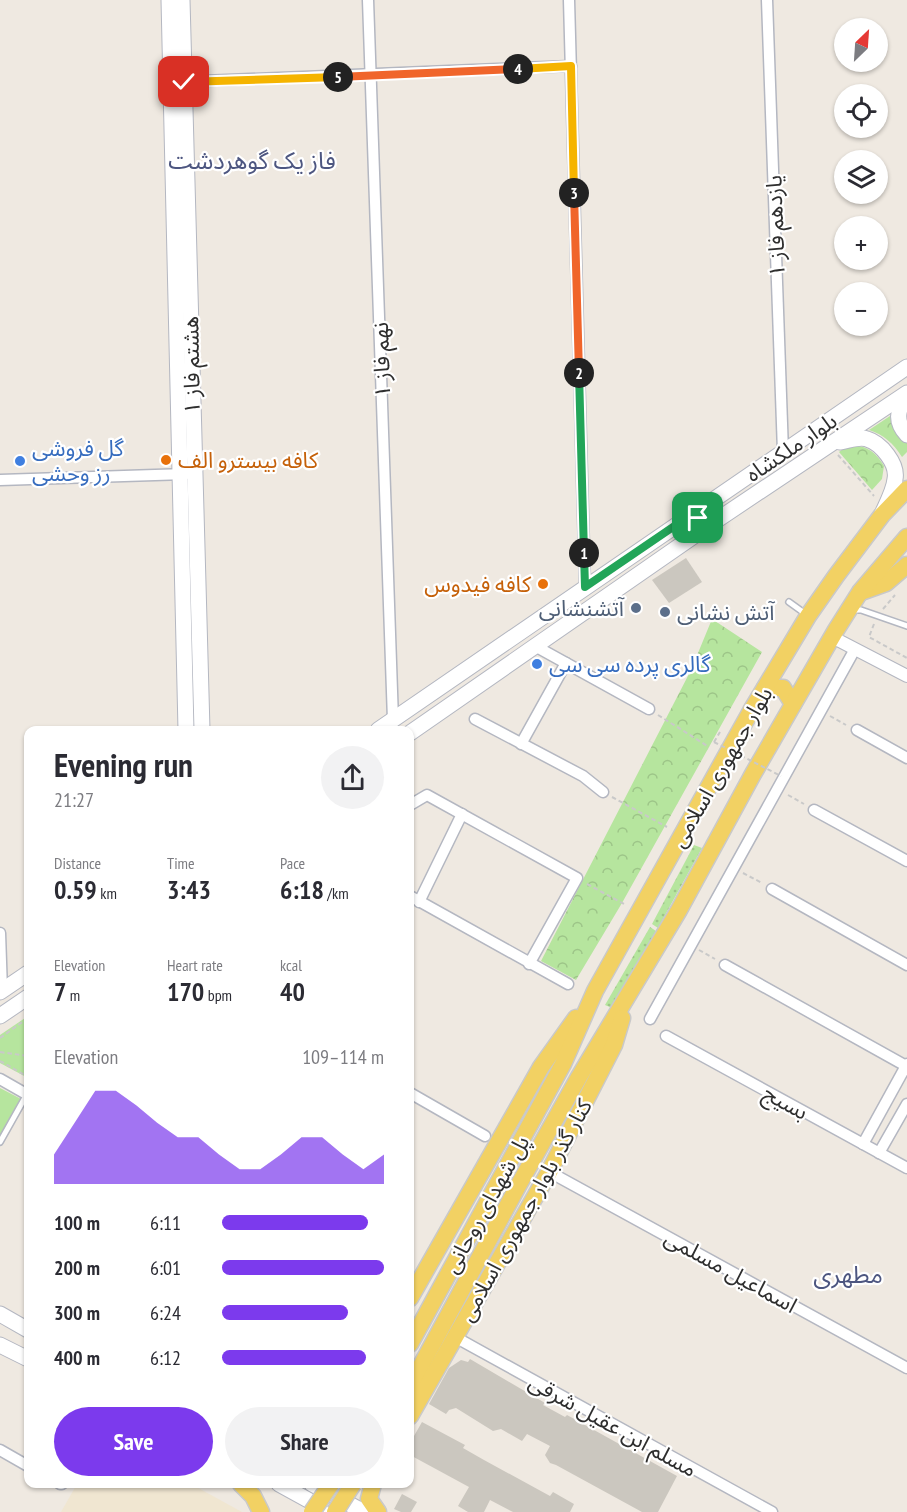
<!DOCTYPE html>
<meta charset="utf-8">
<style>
:root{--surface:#fff;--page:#f2f2f3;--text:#2b2b33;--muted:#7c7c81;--accent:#7c3aed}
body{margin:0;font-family:"PT Sans Narrow","Noto Sans Arabic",sans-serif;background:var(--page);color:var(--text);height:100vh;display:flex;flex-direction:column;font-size:22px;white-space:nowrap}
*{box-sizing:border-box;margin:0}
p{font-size:20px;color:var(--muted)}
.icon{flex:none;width:33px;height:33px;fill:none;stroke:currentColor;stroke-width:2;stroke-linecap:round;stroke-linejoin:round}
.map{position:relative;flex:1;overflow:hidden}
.details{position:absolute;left:24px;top:726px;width:390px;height:762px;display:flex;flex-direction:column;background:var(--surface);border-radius:12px;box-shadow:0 2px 4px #0004}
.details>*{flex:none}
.needle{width:39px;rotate:25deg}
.buttons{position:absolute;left:834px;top:18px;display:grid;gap:12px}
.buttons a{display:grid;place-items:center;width:54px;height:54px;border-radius:50%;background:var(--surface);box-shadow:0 2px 4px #0004;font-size:30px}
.pin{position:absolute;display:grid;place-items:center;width:51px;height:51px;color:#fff;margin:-26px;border-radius:12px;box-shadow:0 3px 9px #0006}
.km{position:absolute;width:30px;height:30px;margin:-15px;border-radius:50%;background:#222;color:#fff;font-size:16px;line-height:30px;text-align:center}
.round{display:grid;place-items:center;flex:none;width:63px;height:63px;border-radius:32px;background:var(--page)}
.summary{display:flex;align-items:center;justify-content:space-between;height:102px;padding:0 30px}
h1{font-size:33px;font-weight:600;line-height:45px}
.figures{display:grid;grid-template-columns:repeat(3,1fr);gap:9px;height:102px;padding:6px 30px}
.figures div{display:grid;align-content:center}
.figures b{font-size:26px;font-weight:600}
.figures small{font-size:16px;font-weight:400}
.figures p{font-size:16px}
.chart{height:168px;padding:12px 30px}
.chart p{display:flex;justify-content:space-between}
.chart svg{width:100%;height:108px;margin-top:6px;fill:var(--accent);opacity:.7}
.action{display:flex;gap:12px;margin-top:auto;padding:12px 30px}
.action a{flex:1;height:69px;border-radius:36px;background:var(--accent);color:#fff;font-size:24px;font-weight:600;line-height:69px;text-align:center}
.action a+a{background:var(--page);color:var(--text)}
ul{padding:0 30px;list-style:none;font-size:20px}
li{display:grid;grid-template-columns:96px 72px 1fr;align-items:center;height:45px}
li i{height:15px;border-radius:8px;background:var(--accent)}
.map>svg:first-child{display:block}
.education{fill:#f0e6d1}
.grass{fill:url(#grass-dots)}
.forest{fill:url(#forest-crowns)}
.park{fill:#b6e59e}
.building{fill:#cbc7bf}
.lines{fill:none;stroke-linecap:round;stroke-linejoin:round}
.service-casing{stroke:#b4b7c1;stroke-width:8}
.minor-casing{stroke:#b4b7c1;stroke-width:13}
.tertiary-casing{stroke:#b4b7c1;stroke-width:14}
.secondary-casing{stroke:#b4b7c1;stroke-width:17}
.primary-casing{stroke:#c9c9c9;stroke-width:19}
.path{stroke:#c9c9c9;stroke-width:2;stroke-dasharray:4.5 3;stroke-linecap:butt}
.service{stroke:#fff;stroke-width:5}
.minor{stroke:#fff;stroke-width:10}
.tertiary{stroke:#fff;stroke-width:12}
.secondary{stroke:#fff;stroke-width:15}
.primary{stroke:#f2d163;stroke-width:16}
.primary-bridge-casing{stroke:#c9c9c9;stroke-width:19;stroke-linecap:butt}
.path-bridge{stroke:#c9c9c9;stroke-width:2;stroke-dasharray:4.5 3;stroke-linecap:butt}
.primary-bridge{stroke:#f2d163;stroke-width:16}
.split-1-casing{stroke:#fff;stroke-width:12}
.split-2-casing{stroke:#fff;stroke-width:12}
.split-3-casing{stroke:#fff;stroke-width:12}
.split-4-casing{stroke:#fff;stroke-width:12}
.split-5-casing{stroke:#fff;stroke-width:12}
.split-6-casing{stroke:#fff;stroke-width:12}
.split-1{stroke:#22a559;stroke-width:8}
.split-2{stroke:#22a559;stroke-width:8}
.split-3{stroke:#f0652b;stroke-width:8}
.split-4{stroke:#f5b400;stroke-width:8}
.split-5{stroke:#f0652b;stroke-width:8}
.split-6{stroke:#f5b400;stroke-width:8}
.food-dot{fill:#e8710a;stroke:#fff;stroke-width:2}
.shop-dot{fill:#3f7fe0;stroke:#fff;stroke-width:2}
.service-dot{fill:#5c6f8a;stroke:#fff;stroke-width:2}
.labels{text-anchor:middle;stroke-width:4.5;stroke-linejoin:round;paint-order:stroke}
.street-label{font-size:22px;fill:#2e2e2e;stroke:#fff}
.shop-label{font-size:22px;fill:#366cbe;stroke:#fff;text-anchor:start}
.food-label{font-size:22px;fill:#c56008;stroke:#fff;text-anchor:start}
.service-label{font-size:22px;fill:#4e5e75;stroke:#fff;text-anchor:end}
.neighbourhood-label{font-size:24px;fill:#4d5680;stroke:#fff}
</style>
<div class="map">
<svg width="907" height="1512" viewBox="0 0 907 1512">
<defs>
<pattern id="grass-dots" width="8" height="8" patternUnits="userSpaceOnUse" patternTransform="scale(1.5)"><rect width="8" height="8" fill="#b6e59e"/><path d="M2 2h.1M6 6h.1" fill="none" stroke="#9dc588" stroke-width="1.8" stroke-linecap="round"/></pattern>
<pattern id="forest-crowns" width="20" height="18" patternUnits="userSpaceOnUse" patternTransform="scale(1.5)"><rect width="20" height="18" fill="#b6e59e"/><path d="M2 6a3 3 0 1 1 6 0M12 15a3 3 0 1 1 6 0" fill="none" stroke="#9dc588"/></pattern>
</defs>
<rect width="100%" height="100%" fill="#efe9e1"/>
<!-- education -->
<polygon class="education" points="77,1484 191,1484 242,1512 61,1512"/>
<!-- grass -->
<g class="grass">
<polygon points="694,845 702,848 658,928 652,924"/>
<polygon points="650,927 656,931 612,1008 605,1005"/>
</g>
<!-- forest -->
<g class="forest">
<path d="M890,416C892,429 896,435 907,442V452L902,457C893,443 884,435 869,430Z"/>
<path d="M848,445C866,445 875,451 884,466L882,479L872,490L839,452Z"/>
<polygon points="712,619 762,652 622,903 576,980 541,961 691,670"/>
</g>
<!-- park -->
<g class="park">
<polygon points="28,1016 28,1078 0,1063 0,1035"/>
<polygon points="0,1088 21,1099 0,1136"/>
</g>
<!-- building -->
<g class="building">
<polygon points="686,558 702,582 669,603 652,580"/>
<polygon points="470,1359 545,1403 543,1405 565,1417 567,1415 677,1476 658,1512 642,1512 556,1465 550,1463 545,1455 550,1446 527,1434 522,1441 501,1429 493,1431 456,1408 449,1410 446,1414 429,1404 449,1368 461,1360 468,1362"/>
<polygon points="422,1422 465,1445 463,1448 484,1460 550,1496 553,1492 574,1504 570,1512 513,1512 490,1500 484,1512 468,1512 458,1506 469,1487 410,1455 410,1443"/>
<polygon points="402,1494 417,1502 411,1512 401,1512 394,1509"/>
</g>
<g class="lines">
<defs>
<g id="service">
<polyline points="789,602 807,615"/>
<polyline points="853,610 861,610 907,626"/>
<polyline points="0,1142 27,1094"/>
</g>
<g id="minor">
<polyline points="368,0 393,720"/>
<polyline points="569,0 585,587"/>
<polyline points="767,0 783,452"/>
<polyline points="179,82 571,66"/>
<polyline points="0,480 186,474"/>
<polyline points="535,646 649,709"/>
<polyline points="475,719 583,776 603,792"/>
<polyline points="857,730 907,758"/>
<polyline points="521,744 566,663"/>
<polyline points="410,805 427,795 577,878 529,964"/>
<polyline points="814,810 907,861"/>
<polyline points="772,889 907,965"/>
<polyline points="410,896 568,984"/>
<polyline points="419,902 462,814"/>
<polyline points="0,933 2,991"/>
<polyline points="725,965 906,1066"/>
<polyline points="650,1019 855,649"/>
<polyline points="666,1036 907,1168"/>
<polyline points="0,1079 28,1095"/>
<polyline points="410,1093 485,1136"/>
<polyline points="863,1144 907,1064"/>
<polyline points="879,1153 907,1104"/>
<polyline points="555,1175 907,1368"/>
<polyline points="455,1337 772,1512"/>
<polyline points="0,1450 28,1466"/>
<polyline points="60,1484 62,1484"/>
</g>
<polyline id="tertiary" points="832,637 907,676"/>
<g id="secondary">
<polyline points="169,0 186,730"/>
<polyline points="182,0 202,730"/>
<path d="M907,396C897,409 895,422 907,435"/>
<path d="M840,442C848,441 859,436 867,439C881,443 898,464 895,479C894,490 887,503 882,514"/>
<polyline points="378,730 907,367"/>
<polyline points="410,733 714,522 907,393"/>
<polyline points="0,992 28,973"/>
<polyline points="0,1016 28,997"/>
<polyline points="0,1314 28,1330"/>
<polyline points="0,1345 28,1359"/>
<polyline points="279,1484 330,1512"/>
<polyline points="312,1484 364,1512"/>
</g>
<g id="primary">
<polyline points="861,592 886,583 907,565"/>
<polyline points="765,688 783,688 793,704"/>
<polyline points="410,1298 541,1067 576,1018"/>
<polyline points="410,1344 563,1064 595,991 751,711 808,616 836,576 882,515 907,489"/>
<polyline points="410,1386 518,1186 579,1077 679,910 753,774 836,630 860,592 907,537"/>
<polyline points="410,1416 548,1174 614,1045 622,1018"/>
<polyline points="241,1484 253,1496 261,1512"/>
<polyline points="373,1484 369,1499 378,1512"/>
</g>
</defs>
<!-- service casing -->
<use href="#service" class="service-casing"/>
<!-- minor casing -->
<use href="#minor" class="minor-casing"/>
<!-- tertiary casing -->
<use href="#tertiary" class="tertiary-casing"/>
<!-- secondary casing -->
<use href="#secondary" class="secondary-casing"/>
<!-- primary casing -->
<use href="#primary" class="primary-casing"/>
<!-- path -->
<g class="path">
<polyline points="838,455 874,496"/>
<polyline points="883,609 895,595"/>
<polyline points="874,624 869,637 907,658"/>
<polyline points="658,715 709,747"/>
<polyline points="830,716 846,725"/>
<polyline points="714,742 720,732"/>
<polyline points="788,795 804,804"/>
<polyline points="612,797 667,827"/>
<polyline points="743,873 762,883"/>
<polyline points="587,884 626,905"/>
<polyline points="699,950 715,959"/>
<polyline points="0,1038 28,1018"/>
<polyline points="0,1052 28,1056"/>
<polyline points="0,1061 28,1077"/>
</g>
<!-- service -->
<use href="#service" class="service"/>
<!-- minor -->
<use href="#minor" class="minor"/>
<!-- tertiary -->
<use href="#tertiary" class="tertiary"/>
<!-- secondary -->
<use href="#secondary" class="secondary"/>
<!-- primary -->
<use href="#primary" class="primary"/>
<defs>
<g id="primary-bridge">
<polyline points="312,1512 331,1484"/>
<polyline points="335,1512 353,1484"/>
</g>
</defs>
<!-- primary-bridge casing -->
<use href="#primary-bridge" class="primary-bridge-casing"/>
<!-- path-bridge -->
<polyline class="path-bridge" points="714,742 781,776"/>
<!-- primary-bridge -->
<use href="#primary-bridge" class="primary-bridge"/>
</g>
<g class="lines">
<defs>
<polyline id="split-1" points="584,553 585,587 698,510 698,518"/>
<polyline id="split-2" points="579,373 584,553"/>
<polyline id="split-3" points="574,193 579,373"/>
<polyline id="split-4" points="518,69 571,66 574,193"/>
<polyline id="split-5" points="338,77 518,69"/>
<polyline id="split-6" points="184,82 338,77"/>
</defs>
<!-- split-1 casing -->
<use href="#split-1" class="split-1-casing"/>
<!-- split-2 casing -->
<use href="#split-2" class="split-2-casing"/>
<!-- split-3 casing -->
<use href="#split-3" class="split-3-casing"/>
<!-- split-4 casing -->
<use href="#split-4" class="split-4-casing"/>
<!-- split-5 casing -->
<use href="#split-5" class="split-5-casing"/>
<!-- split-6 casing -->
<use href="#split-6" class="split-6-casing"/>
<!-- split-1 -->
<use href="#split-1" class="split-1"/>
<!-- split-2 -->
<use href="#split-2" class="split-2"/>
<!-- split-3 -->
<use href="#split-3" class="split-3"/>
<!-- split-4 -->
<use href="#split-4" class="split-4"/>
<!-- split-5 -->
<use href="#split-5" class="split-5"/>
<!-- split-6 -->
<use href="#split-6" class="split-6"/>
</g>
<!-- markers -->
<g class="food-dot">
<circle cx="166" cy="460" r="6"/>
<circle cx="543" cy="584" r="6"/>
</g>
<g class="shop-dot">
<circle cx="20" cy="461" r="6"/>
<circle cx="537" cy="664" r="6"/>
</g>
<g class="service-dot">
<circle cx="636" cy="608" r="6"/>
<circle cx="665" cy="612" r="6"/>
</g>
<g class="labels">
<!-- street labels -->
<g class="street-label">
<text transform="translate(775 226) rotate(-92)" y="8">یازدهم فاز ۱</text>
<text transform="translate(381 360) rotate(-92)" y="8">نهم فاز ۱</text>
<text transform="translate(191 365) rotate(-91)" y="8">هشتم فاز ۱</text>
<text transform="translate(791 447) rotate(-34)" y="8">بلوار ملکشاه</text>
<text transform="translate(721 767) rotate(-60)" y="8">بلوار جمهوری اسلامی</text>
<text transform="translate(786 1102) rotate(29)" y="8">بسیج</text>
<text transform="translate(486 1204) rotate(-61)" y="8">پل شهدای روحانی</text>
<text transform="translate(525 1210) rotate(-61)" y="8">کنار گذر بلوار جمهوری اسلامی</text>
<text transform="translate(731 1271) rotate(29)" y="8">اسماعیل مسلمی</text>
<text transform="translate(613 1425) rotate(29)" y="8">مسلم ابن عقیل شرقی</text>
</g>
<!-- shop labels -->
<g class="shop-label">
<text x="32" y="456">گل فروشی<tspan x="32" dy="25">رز وحشی</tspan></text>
<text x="549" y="672">گالری پرده سی سی</text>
</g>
<!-- food labels -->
<g class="food-label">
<text x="178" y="468">کافه بیسترو الف</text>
<text x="531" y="592" text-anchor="end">كافه فيدوس</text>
</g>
<!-- service labels -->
<g class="service-label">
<text x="624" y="616">آتشنشانی</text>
<text x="677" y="620" text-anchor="start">آتش نشانی</text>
</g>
<!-- neighbourhood labels -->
<g class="neighbourhood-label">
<text x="252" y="169">فاز یک گوهردشت</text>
<text x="848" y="1283">مطهری</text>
</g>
</g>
</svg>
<div class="buttons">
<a><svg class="needle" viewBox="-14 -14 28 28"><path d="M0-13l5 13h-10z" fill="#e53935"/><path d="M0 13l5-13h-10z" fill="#7c7c81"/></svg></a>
<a><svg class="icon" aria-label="locate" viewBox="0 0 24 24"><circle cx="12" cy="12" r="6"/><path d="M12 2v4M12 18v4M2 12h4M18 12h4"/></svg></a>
<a><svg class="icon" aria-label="layers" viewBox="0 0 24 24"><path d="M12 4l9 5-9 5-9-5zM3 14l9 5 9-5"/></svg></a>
<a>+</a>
<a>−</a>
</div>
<div class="pin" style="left:698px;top:518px;background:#1e9e55"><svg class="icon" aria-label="arrive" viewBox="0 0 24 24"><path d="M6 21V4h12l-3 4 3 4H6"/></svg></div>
<div class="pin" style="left:184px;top:82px;background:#d93025"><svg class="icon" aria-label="check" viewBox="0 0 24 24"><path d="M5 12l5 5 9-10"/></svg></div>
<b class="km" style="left:584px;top:553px">1</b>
<b class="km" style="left:579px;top:373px">2</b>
<b class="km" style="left:574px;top:193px">3</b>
<b class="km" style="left:518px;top:69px">4</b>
<b class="km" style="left:338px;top:77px">5</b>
<section class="details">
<div class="summary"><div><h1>Evening run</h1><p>21:27</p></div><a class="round"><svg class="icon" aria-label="share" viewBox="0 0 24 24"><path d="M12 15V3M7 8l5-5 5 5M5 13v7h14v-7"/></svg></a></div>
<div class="figures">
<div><p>Distance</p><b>0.59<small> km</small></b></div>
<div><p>Time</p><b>3:43</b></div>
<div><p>Pace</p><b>6:18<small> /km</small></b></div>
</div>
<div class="figures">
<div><p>Elevation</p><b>7<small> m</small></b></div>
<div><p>Heart rate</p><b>170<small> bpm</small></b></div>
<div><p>kcal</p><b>40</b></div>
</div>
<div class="chart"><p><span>Elevation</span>109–114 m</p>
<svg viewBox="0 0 160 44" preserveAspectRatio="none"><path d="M0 44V32L10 19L20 6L30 6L40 12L50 19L60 25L70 25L80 32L90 38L100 38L110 32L120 25L130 25L140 32L150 38L160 32V44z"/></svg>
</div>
<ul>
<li><b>100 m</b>6:11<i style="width:90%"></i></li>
<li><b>200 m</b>6:01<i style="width:100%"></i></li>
<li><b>300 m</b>6:24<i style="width:78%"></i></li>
<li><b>400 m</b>6:12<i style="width:89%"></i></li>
</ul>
<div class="action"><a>Save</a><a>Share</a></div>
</section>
</div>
